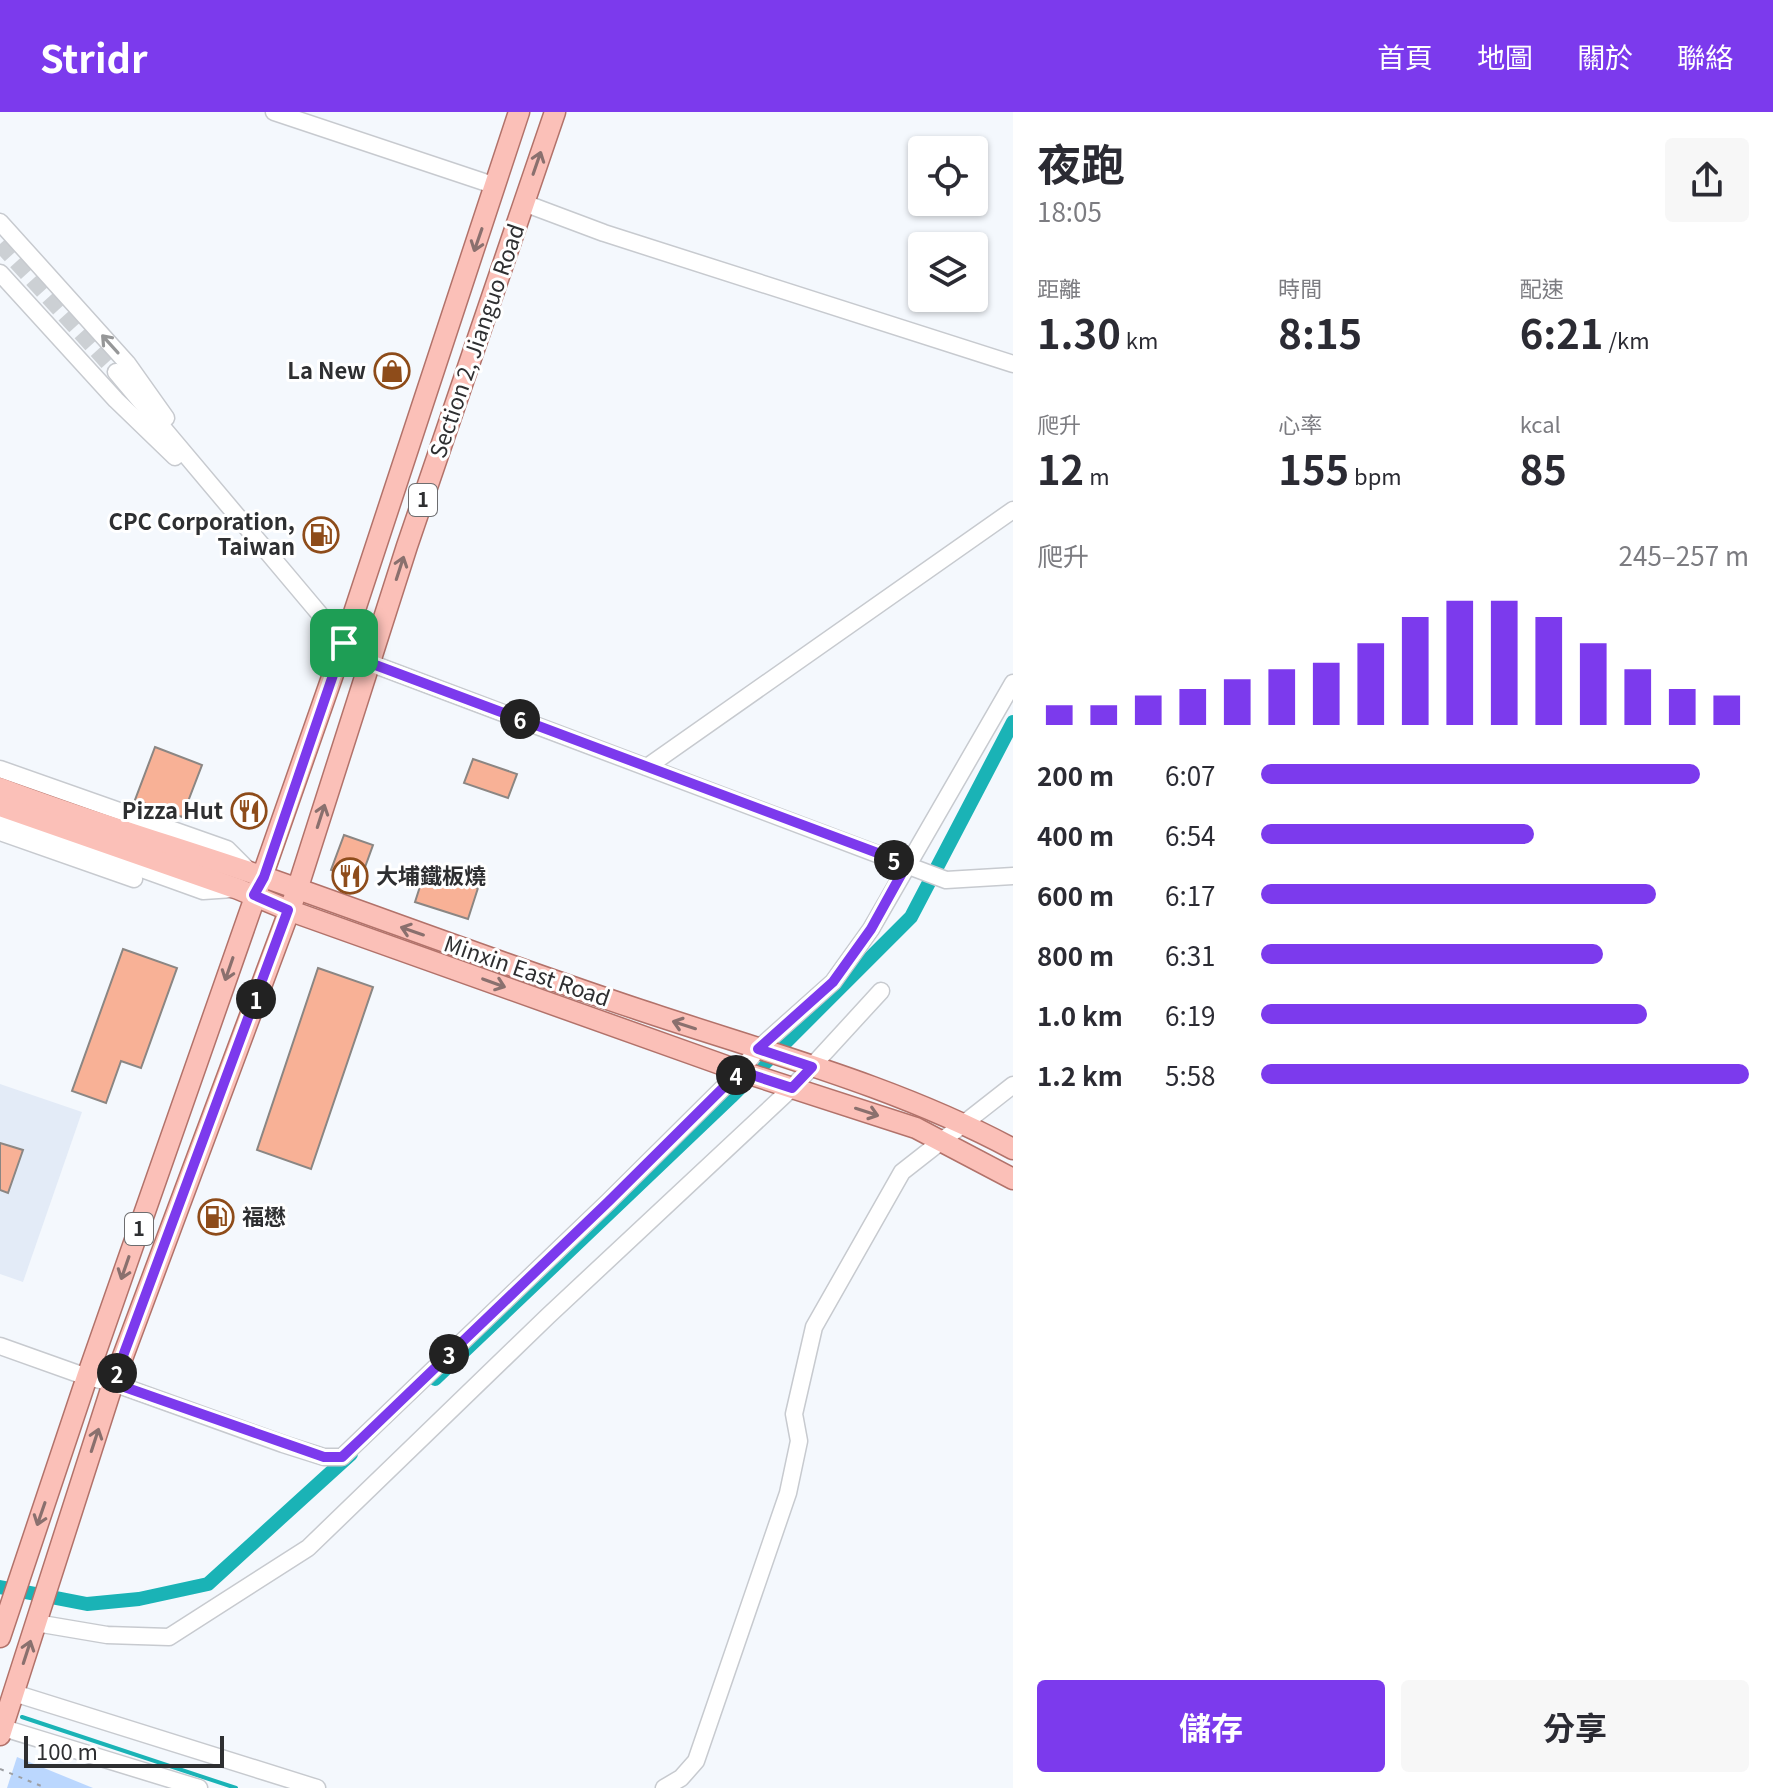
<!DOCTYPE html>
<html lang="zh-TW">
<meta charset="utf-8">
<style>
:root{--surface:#fff;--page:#f7f7f7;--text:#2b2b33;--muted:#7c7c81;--accent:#7c3aed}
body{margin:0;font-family:Georgia,"Noto Sans TC",serif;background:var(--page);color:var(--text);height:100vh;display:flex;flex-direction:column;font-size:30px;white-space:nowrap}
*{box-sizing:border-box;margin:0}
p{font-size:26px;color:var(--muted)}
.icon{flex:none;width:44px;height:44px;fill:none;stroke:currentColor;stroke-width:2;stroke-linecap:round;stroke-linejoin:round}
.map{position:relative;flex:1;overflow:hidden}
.sheet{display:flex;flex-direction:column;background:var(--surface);width:760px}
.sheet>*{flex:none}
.tools{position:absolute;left:908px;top:24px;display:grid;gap:16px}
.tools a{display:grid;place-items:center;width:80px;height:80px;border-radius:8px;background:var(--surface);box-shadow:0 2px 6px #0004;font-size:40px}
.scale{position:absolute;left:24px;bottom:20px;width:200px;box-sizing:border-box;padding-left:8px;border:4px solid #2e2f31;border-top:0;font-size:22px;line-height:28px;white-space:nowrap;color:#2e2f31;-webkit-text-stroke:6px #fff;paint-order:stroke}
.pin{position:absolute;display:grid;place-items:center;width:68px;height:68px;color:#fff;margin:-34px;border-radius:16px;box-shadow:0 4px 12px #0006}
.km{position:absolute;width:40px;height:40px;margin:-20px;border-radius:50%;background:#222;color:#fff;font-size:22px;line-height:40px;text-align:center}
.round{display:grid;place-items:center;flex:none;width:84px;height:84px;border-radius:8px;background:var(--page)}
.headline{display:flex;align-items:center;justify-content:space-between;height:136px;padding:0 24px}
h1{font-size:44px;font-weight:700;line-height:60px}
.stats{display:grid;grid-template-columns:repeat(3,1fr);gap:12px;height:136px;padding:8px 24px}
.stats div{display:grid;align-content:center}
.stats b{font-size:40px;font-weight:700}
.stats small{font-size:22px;font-weight:400}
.stats p{font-size:22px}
.chart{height:224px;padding:16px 24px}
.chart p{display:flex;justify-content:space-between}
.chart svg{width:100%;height:144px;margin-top:8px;stroke:var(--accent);stroke-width:6}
.button{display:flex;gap:16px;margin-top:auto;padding:16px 24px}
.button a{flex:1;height:92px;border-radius:8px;background:var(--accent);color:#fff;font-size:32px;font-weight:700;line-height:92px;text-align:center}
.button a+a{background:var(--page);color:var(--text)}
ul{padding:0 24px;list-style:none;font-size:26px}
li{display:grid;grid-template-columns:128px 96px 1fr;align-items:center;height:60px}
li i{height:20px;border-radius:10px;background:var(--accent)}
header{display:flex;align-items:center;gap:48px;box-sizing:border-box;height:112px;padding:0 40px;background:var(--accent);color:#fff}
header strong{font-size:38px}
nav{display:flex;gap:44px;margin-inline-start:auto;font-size:28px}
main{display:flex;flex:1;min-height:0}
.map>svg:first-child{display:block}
.built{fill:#e3ebf7}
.green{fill:#bbd7fe}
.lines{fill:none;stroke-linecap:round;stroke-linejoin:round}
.stream{stroke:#1ab3b6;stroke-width:4}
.canal{stroke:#1ab3b6;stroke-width:14}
.building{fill:#f8b196;stroke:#8b8683;stroke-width:2}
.minor-tunnel{stroke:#ccd0d4;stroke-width:16;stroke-dasharray:16 8;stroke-linecap:butt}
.minor-casing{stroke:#c7cacf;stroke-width:19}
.major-casing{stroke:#b2726a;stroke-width:23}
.path{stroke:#9d9fa3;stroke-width:2;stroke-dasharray:4 6;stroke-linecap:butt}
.minor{stroke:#fff;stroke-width:16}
.major{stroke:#fbc0b8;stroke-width:20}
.oneway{stroke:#8a706e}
.oneway2{stroke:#969798}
.route-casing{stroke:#fff;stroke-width:16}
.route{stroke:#7c3aed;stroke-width:10}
.labels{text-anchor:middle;stroke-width:6;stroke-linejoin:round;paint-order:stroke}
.shield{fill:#fff;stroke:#6d6d6f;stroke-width:2}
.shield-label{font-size:20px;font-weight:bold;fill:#2e2f31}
.street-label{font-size:22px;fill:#2e2f31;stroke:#fff}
.poi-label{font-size:22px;font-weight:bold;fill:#2e2f31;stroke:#fff;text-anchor:end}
</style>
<header>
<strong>Stridr</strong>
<nav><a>首頁</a><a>地圖</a><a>關於</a><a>聯絡</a></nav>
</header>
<main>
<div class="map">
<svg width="1013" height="1676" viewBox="0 0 1013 1676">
<rect width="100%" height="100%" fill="#f4f8fd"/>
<!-- built -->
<polygon class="built" points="0,972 82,1000 23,1170 0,1162"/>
<!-- green -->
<polygon class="green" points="17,1645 93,1676 7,1676"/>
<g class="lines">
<!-- stream -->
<polyline class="stream" points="22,1605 236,1676"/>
<!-- canal -->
<g class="canal">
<polyline points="435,1267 731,985 911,805 1013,610"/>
<polyline points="0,1475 87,1492 139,1487 208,1472 351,1342"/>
</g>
</g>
<!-- building -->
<g class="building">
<polygon points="155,635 202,653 182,705 135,688"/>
<polygon points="473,647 517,662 508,686 464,671"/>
<polygon points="344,723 373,733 360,769 331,758"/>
<polygon points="425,759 478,776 468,807 415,790"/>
<polygon points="123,837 177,856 141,956 121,949 106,991 72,979"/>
<polygon points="318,856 373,875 311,1057 257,1038"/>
<polygon points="0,1031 23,1038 8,1081 0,1078"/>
</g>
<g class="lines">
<!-- minor-tunnel -->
<polyline class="minor-tunnel" points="0,132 116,260"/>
<defs>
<g id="minor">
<polyline points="274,0 496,74"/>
<polyline points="524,91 604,121 1013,252"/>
<polyline points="0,110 127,251 166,306"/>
<polyline points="0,161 116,288 175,345"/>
<polyline points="116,260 344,531 370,551 946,768 1013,764"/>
<polyline points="647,655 1013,398"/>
<polyline points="0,657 227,737 250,760"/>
<polyline points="0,706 203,779 233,777"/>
<polyline points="0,720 134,767"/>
<polyline points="0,1234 87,1265 113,1271 283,1332 324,1345 342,1345 608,1090 740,959 758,937 833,870 871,817 1013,571"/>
<polyline points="36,1511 107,1523 169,1525 308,1436 548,1204 792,976 881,879"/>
<polyline points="14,1581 317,1676"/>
<polyline points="0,1615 199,1676"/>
<polyline points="664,1676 681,1666 696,1649 788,1381 799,1329 794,1302 814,1215 902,1060 1013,973"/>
</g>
<g id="major">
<path d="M0,676C87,709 176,735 264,765C389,809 514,856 640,898C765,940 896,974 1013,1037"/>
<polyline points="0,694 238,777 288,798 740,959 916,1016 1013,1067"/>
<polyline points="0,1525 87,1265 344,531 519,0"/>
<polyline points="0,1623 113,1271 297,778 407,434 555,0"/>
</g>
</defs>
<!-- minor casing -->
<use href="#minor" class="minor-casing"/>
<!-- major casing -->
<use href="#major" class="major-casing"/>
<!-- path -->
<polyline class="path" points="0,1657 46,1676"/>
<!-- minor -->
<use href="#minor" class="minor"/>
<!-- major -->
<use href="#major" class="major"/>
</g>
<!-- one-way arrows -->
<defs><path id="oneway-shaft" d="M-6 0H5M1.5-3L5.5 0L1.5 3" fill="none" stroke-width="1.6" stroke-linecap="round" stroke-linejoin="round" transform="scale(2)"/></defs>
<g class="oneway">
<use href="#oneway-shaft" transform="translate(537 51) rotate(-71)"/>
<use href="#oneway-shaft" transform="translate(478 128) rotate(109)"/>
<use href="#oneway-shaft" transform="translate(400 456) rotate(-72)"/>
<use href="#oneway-shaft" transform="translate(321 704) rotate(-72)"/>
<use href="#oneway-shaft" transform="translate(412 819) rotate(-161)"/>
<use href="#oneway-shaft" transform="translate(229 857) rotate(109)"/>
<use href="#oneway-shaft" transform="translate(494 871) rotate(20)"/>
<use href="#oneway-shaft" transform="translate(684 913) rotate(-162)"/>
<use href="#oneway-shaft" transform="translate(867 1000) rotate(18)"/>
<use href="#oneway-shaft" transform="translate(125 1156) rotate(109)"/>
<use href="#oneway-shaft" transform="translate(95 1328) rotate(-72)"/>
<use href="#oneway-shaft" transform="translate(41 1402) rotate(109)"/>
<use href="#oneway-shaft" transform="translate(27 1540) rotate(-72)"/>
</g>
<use class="oneway2" href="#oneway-shaft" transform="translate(110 232) rotate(-132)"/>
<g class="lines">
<defs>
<polygon id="route" points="344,531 370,551 907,752 871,817 833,870 758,937 812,955 792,976 740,959 608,1090 361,1327 342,1345 324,1345 113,1271 288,798 254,783 264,765"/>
</defs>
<!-- route casing -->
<use href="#route" class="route-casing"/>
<!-- route -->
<use href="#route" class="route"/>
</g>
<!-- icons -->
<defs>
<symbol id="shop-ring" viewBox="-11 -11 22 22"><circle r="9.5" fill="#fff" stroke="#8e4c1a" stroke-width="1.5"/><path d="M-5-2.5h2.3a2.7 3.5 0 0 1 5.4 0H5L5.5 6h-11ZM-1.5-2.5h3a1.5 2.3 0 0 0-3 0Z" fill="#8e4c1a"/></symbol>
<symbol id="fuel-ring" viewBox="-11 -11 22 22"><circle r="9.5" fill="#fff" stroke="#8e4c1a" stroke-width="1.5"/><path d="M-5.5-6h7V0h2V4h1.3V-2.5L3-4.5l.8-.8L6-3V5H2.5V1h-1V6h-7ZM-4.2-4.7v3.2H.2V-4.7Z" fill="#8e4c1a"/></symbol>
<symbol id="restaurant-ring" viewBox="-11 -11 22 22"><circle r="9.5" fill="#fff" stroke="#8e4c1a" stroke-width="1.5"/><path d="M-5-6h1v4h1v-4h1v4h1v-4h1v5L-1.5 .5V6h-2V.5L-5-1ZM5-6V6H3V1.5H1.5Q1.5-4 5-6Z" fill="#8e4c1a"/></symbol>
</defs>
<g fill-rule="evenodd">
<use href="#shop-ring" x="372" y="239" width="40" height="40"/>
<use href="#fuel-ring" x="301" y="403" width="40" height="40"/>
<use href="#restaurant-ring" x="229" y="679" width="40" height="40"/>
<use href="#restaurant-ring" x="330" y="744" width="40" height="40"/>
<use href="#fuel-ring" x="196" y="1085" width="40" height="40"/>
</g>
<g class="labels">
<!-- shield labels -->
<g class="shield">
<rect x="409" y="372" width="28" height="32" rx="6"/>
<rect x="125" y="1101" width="28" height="32" rx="6"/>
</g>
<g class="shield-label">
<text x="423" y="395">1</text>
<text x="139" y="1124">1</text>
</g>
<!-- street labels -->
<g class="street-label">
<text transform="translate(477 229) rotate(-71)" y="8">Section 2, Jianguo Road</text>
<text transform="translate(527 859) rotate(19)" y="8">Minxin East Road</text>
</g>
<!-- poi labels -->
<g class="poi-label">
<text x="366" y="267">La New</text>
<text x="295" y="418">CPC Corporation,<tspan x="295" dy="25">Taiwan</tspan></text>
<text x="223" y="707">Pizza Hut</text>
<text x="376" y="772" text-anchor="start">大埔鐵板燒</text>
<text x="242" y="1113" text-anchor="start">福懋</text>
</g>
</g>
</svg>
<div class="tools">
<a><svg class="icon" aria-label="locate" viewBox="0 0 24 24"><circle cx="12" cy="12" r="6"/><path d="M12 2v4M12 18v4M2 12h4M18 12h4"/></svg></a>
<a><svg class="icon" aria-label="layers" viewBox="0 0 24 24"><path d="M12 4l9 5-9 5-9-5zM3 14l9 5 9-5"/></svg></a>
</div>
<div class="scale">100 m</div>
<div class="pin" style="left:344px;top:531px;background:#1e9e55"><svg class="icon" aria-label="arrive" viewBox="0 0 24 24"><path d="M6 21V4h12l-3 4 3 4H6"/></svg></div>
<b class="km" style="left:256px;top:887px">1</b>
<b class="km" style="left:117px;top:1261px">2</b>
<b class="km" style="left:449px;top:1242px">3</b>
<b class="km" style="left:736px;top:963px">4</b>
<b class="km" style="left:894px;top:748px">5</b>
<b class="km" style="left:520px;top:607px">6</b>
</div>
<section class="sheet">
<div class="headline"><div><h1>夜跑</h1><p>18:05</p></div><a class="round"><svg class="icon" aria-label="share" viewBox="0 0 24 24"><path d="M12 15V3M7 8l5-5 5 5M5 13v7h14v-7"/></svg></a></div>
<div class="stats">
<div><p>距離</p><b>1.30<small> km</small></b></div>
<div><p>時間</p><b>8:15</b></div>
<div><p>配速</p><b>6:21<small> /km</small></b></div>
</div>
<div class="stats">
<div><p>爬升</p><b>12<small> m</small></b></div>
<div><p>心率</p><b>155<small> bpm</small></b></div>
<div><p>kcal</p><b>85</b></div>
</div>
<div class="chart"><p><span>爬升</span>245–257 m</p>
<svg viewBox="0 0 160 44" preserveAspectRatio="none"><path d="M5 44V38M15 44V38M25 44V35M35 44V33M45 44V30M55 44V27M65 44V25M75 44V19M85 44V11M95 44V6M105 44V6M115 44V11M125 44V19M135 44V27M145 44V33M155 44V35"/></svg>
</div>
<ul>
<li><b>200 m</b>6:07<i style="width:90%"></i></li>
<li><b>400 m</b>6:54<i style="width:56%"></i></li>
<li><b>600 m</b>6:17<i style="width:81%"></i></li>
<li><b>800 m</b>6:31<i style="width:70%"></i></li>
<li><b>1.0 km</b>6:19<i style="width:79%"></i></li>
<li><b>1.2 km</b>5:58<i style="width:100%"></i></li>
</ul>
<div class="button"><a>儲存</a><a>分享</a></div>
</section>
</main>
